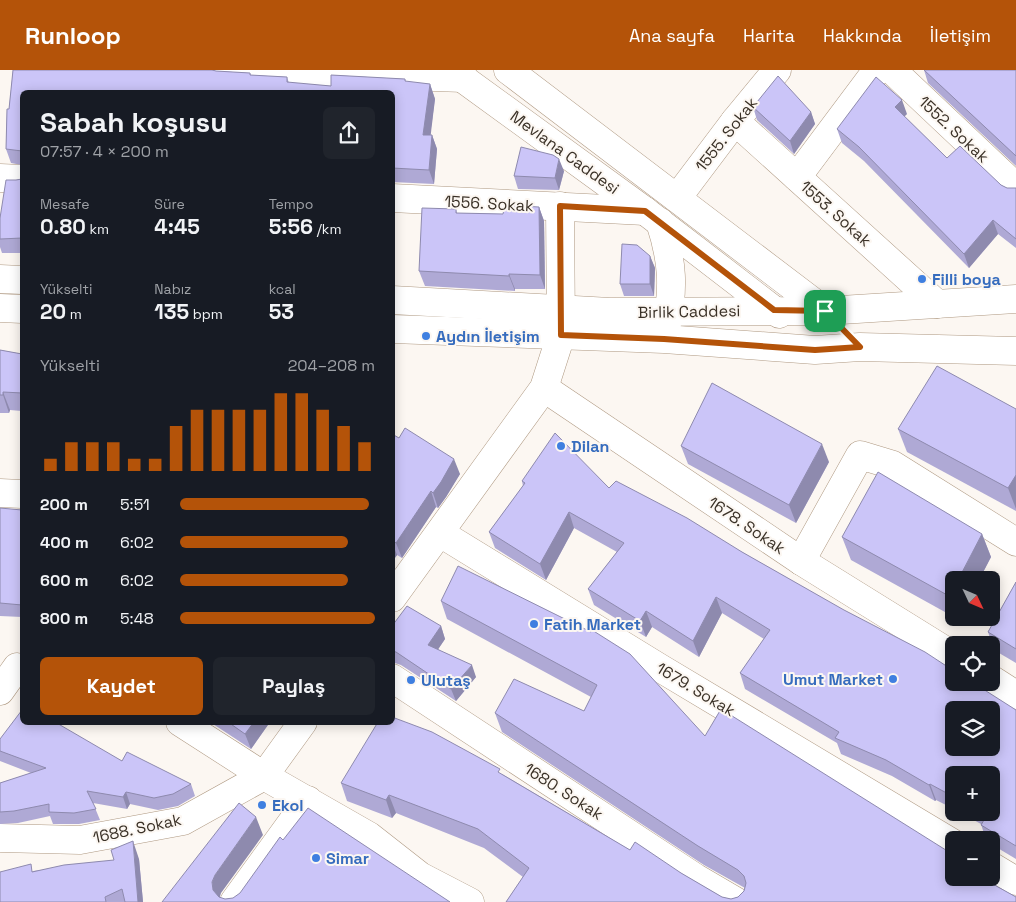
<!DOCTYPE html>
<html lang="tr">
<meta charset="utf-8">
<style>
:root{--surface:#171b24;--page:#20242c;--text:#f1f3f6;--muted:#9ea1a6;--accent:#b45309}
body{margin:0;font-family:"Space Grotesk",sans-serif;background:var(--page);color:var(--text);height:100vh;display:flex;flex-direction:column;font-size:19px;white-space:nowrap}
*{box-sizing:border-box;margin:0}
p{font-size:16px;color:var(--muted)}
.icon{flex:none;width:28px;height:28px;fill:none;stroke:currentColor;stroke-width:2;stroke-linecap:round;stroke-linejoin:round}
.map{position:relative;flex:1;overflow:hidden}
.drawer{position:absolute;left:20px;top:20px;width:375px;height:635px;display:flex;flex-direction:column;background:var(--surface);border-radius:8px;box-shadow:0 2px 12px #0003}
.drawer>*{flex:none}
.needle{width:32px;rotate:134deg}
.fabs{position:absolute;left:945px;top:501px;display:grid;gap:10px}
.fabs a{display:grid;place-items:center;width:55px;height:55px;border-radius:8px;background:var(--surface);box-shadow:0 2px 12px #0003;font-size:25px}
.pin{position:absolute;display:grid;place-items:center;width:42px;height:42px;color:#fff;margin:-21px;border-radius:10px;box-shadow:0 2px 8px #0006}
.round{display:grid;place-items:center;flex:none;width:52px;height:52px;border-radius:8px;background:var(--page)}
.headline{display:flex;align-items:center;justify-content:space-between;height:85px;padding:0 20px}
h1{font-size:28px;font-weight:700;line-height:38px}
.stats{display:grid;grid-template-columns:repeat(3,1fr);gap:8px;height:85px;padding:5px 20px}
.stats div{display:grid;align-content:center}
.stats b{font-size:21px;font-weight:700}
.stats small{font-size:14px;font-weight:400}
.stats p{font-size:14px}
.chart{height:140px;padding:10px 20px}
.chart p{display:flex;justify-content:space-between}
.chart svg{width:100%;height:90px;margin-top:5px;stroke:var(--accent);stroke-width:6}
.primary-button{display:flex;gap:10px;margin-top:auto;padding:10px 20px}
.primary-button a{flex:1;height:58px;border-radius:8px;background:var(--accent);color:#fff;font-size:20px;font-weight:700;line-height:58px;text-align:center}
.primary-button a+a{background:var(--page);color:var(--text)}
ul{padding:0 20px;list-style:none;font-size:16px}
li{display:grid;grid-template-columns:80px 60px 1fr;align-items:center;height:38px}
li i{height:12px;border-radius:6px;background:var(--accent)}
header{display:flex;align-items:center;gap:30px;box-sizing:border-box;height:70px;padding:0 25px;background:var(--accent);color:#fff}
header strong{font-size:24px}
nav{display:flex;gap:28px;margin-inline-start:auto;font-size:18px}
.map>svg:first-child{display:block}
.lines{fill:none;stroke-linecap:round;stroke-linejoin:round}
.minor-casing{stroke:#af9982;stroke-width:29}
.major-casing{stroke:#af9982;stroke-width:29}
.minor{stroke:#fff;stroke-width:28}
.major{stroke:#fff;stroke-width:28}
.wall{fill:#afa9d5}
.shaded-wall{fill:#8e8aae}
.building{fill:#cbc5f8;stroke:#8e8aae;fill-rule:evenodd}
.route-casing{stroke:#fff;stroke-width:10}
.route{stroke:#b45309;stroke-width:6}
.shop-dot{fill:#3f7fe0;stroke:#fcf7f2;stroke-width:2}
.labels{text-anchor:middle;stroke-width:4;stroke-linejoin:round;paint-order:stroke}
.street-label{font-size:16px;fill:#3a3127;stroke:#fcf7f2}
.shop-label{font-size:16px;font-weight:bold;fill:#366cbe;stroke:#fcf7f2;text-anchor:start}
</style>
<header>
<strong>Runloop</strong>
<nav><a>Ana sayfa</a><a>Harita</a><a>Hakkında</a><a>İletişim</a></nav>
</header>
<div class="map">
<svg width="1016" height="832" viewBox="0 0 1016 832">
<rect width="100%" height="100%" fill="#fcf7f2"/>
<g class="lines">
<defs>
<g id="minor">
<polyline points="222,0 464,8"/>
<polyline points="892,0 1016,117"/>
<polyline points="735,51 937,234"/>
<polyline points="797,107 877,0"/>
<polyline points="0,108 22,109"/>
<polyline points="392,128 645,141"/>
<polyline points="677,128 735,51 777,0"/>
<polyline points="544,318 801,491 954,586"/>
<polyline points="0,423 22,424"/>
<polyline points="440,463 660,598 954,774"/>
<polyline points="801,491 860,385 893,395 1016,472"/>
<polyline points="392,528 544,318 561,265 560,136"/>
<polyline points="392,608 696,808 737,832"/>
<polyline points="991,609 1016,625"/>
<polyline points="0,621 17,597"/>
<polyline points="180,652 264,706 369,766 420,806 470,832"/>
<polyline points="0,768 80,770 183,751 264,706 303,652"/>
<polyline points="991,796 1016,811"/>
<polyline points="234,832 308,730"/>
</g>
<g id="major">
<polyline points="451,0 645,141 779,244"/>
<polyline points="508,0 829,244"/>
<path d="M660,152C673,192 674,218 666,259"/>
<polyline points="0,209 22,210"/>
<polyline points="392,230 610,242 825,241 1016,229"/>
<polyline points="0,238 22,239"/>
<polyline points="392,259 664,269 815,280 860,277 1016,281"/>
</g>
</defs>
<!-- minor casing -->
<use href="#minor" class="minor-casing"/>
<!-- major casing -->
<use href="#major" class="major-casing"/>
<!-- minor -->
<use href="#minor" class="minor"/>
<!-- major -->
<use href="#major" class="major"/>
</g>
<!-- wall -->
<g class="wall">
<polygon points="13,0 212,0 216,1 250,3 251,5 287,7 289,13 331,16 331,5 405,9 406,12 430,14 435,29 430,65 432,65 437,79 434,114 392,112 392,22 22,22 22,95 11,93 6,79 7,39 9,39"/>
<polygon points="924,0 1016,0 1016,96 928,13"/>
<polygon points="753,37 811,42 815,54 794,84 757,50"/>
<polygon points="907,44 904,46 947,88 1007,118 1016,118 1016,178 998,164 969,198 864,91 842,73 837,59"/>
<polygon points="564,101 559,120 518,119 514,106"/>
<polygon points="22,109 22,183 2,183 0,177 0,148 16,110"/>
<polygon points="539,137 544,151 545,219 515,219 515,221 425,216 419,201 456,139 457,143 503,144"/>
<polygon points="650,186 655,198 654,226 624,226 620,214"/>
<polygon points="0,280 22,284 22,341 10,340 9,343 0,343"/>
<polygon points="1016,339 1016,441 907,382 898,359"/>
<polygon points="392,364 460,404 446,427 438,438 436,437 402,488 397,485 392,492"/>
<polygon points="681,376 829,392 796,453 688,394"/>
<polygon points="522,411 609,418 742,482 1016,640 1016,789 991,774 991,770 986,770 981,754 959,742 991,742 954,705 954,739 936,730 935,731 892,706 841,684 837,673 745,619 740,603 764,569 722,543 699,587 652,557 646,567 594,535 588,519 617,482 574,458 546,510 495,478 489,462 523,416"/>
<polygon points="0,438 22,440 22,547 0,546"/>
<polygon points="982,464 991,487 979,510 954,510 954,547 851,490 842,467"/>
<polygon points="1016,512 1016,593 994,580 988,562"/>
<polygon points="441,531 705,666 951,786 998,817 1016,827 506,832 523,807 484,778 396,743 392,748 347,731 341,713 502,704 630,780 681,803 722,827 731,829 738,827 744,821 745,818 704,795 502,662 495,643 584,641 591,627 447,549"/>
<polygon points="392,556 441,556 445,569 438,579 476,607 456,631 401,595 392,592"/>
<polygon points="210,652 270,652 251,679"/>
<polygon points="0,669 122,691 191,714 195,726 178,736 158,740 130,734 127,739 93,733 100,750 79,754 53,754 50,746 18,753 0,754 0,713 31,703 0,691"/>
<polygon points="139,789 143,832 0,832 33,801"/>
</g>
<!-- shaded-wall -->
<g class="shaded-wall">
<polygon points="430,14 435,29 429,79 423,65"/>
<polygon points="902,30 907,44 900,51 895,37"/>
<polygon points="811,42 815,54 794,84 790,71"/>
<polygon points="432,65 437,79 434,114 429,100"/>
<polygon points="559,89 564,101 559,120 555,108"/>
<polygon points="539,137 544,151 545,219 540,205"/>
<polygon points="993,150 998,164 969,198 964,184"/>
<polygon points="650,186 655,198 654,226 650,214"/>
<polygon points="509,204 515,219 515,221 509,206"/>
<polygon points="3,322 10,340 9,343 3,325"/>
<polygon points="822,374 829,392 796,453 789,435"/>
<polygon points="454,389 460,404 446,427 438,438 433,423"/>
<polygon points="1016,405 1016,439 1008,418"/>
<polygon points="431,421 436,437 402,488 396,473"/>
<polygon points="569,442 574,458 546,510 540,494"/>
<polygon points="982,464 991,487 979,510 958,510"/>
<polygon points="392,472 397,485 392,492"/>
<polygon points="954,518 954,538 949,526"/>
<polygon points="716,527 722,543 699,587 693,571"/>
<polygon points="646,541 652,557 646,567 640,551"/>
<polygon points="441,556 445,569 433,587 428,575"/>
<polygon points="472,595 476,607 456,631 451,619"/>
<polygon points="254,652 270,652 251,679 245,664"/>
<polygon points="930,714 936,730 935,731 929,715"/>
<polygon points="126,722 130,734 127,739 123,727"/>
<polygon points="389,725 396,743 392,748 386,730"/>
<polygon points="256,747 263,765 221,823 219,830 213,820 212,812 215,805"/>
<polygon points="133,771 139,789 143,832 138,832"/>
</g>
<!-- building -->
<g class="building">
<polygon points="13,0 212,0 216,1 250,3 250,5 287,7 287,12 331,16 331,5 405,9 405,11 430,14 423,65 432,65 429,100 392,98 392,22 22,22 22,81 6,79 7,39 9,39"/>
<polygon points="924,0 1016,0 1016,86"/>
<polygon points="778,6 811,42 790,71 753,37"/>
<polygon points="876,7 902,30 895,37 947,88 960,76 1001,115 1007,118 1016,118 1016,169 993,150 964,184 859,77 837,59"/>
<polygon points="521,77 553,85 559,89 555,108 514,106"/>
<polygon points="22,109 22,168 0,169 0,148 6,110 16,110"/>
<polygon points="505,135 539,137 540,205 509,204 509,206 419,201 422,138 456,139 456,143 503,144"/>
<polygon points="622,174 637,175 650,186 650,214 620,214"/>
<polygon points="0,280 22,284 22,323 3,322 3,325 0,325"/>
<polygon points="937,296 1016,339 1016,405 1008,418 898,359"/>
<polygon points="712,313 822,374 789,435 681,376"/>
<polygon points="405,358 454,389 441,412 433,423 431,421 396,473 392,470 392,364 399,368"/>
<path d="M555,363L609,418L616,411L687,448L742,482L844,540L925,582L954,601V612H972L1016,640V776L981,755L987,745L983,742H991V705H954V727L930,714L929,715L886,690L835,668L839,662L740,603L770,560L716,527L693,571L646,541L640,551L588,519L624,473L569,442L540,494L489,462L525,413L522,411ZM954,640H991V678H954Z"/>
<polygon points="878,402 982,464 958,510 954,510 954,518 949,526 842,467"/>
<polygon points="0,438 22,440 22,535 0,533"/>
<polygon points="458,496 591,562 592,560 630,584 705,666 721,639 949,782 948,784 954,788 954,808 983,808 998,817 1016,827 1016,832 506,832 529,798 478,759 389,725 386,730 341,713 378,652 392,652 392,647 432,662 500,699 498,702 630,780 635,772 681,803 722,827 731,829 738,827 744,821 746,813 744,806 738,800 698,776 495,643 514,609 584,641 597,615 441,531"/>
<polygon points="1016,512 1016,579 988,562"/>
<polygon points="407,536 441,556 428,575 472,595 451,619 396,582 392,581 392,556"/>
<polygon points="22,640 22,652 55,652 122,691 127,682 191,714 173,724 154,728 126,722 123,727 87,721 96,739 74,743 49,742 49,734 14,741 0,742 0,713 46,698 0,681 0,669"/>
<polygon points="228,652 254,652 245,664"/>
<polygon points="239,733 256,747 215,805 212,812 213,820 219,827 225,829 233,828 240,823 280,767 283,770 308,738 450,832 162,832"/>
<polygon points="133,771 138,832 125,832 122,819 105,827 106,832 0,832 0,802 31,794 32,802 64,795 114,790 111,780"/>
</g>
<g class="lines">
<defs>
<polygon id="route" points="560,136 645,141 774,240 825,241 860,277 815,280 664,269 561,265"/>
</defs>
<!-- route casing -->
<use href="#route" class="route-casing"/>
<!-- route -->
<use href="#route" class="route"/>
</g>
<!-- markers -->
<g class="shop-dot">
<circle cx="922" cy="209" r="5"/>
<circle cx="426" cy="266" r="5"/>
<circle cx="561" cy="376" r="5"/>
<circle cx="534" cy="554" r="5"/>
<circle cx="893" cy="609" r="5"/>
<circle cx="411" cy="610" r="5"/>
<circle cx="262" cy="735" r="5"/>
<circle cx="316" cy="788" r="5"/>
</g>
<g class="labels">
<!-- street labels -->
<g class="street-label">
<text transform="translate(954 59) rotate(43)" y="6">1552. Sokak</text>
<text transform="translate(726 64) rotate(-52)" y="6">1555. Sokak</text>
<text transform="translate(565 82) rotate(36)" y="6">Mevlana Caddesi</text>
<text transform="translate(489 133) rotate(3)" y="6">1556. Sokak</text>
<text transform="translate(836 143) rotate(42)" y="6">1553. Sokak</text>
<text transform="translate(689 241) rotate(-1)" y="6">Birlik Caddesi</text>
<text transform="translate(747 455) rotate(34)" y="6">1678. Sokak</text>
<text transform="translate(696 619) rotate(31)" y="6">1679. Sokak</text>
<text transform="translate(564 721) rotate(33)" y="6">1680. Sokak</text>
<text transform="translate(137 758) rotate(-12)" y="6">1688. Sokak</text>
</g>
<!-- shop labels -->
<g class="shop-label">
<text x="932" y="215">Filli boya</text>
<text x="436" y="272">Aydın İletişim</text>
<text x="571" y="382">Dilan</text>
<text x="544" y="560">Fatih Market</text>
<text x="883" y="615" text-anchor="end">Umut Market</text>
<text x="421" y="616">Ulutaş</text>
<text x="272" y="741">Ekol</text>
<text x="326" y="794">Simar</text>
</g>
</g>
</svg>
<div class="fabs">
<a><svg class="needle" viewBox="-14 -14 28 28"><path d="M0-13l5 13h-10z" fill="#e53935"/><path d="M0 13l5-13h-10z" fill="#9ea1a6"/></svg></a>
<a><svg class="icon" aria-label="locate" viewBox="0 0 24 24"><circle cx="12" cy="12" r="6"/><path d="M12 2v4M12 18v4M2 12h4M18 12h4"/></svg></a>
<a><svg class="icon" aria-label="layers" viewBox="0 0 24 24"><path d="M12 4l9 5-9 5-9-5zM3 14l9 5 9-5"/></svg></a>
<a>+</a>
<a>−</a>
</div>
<div class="pin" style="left:825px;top:241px;background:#1e9e55"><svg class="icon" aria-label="arrive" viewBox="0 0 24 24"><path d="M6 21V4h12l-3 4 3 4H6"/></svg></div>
<section class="drawer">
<div class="headline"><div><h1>Sabah koşusu</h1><p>07:57 · 4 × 200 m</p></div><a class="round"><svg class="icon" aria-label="share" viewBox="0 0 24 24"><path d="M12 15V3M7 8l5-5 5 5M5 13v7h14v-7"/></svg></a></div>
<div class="stats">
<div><p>Mesafe</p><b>0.80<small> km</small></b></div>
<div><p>Süre</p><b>4:45</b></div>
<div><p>Tempo</p><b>5:56<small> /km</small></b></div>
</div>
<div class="stats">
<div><p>Yükselti</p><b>20<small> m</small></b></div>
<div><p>Nabız</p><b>135<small> bpm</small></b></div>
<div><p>kcal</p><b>53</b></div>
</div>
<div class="chart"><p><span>Yükselti</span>204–208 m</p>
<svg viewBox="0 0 160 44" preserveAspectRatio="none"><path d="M5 44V38M15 44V30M25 44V30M35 44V30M45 44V38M55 44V38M65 44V22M75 44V14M85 44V14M95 44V14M105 44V14M115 44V6M125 44V6M135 44V14M145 44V22M155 44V30"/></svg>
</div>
<ul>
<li><b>200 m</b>5:51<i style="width:97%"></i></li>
<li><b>400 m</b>6:02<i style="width:86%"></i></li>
<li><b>600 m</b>6:02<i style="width:86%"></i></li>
<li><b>800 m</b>5:48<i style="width:100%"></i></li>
</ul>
<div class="primary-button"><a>Kaydet</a><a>Paylaş</a></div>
</section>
</div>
